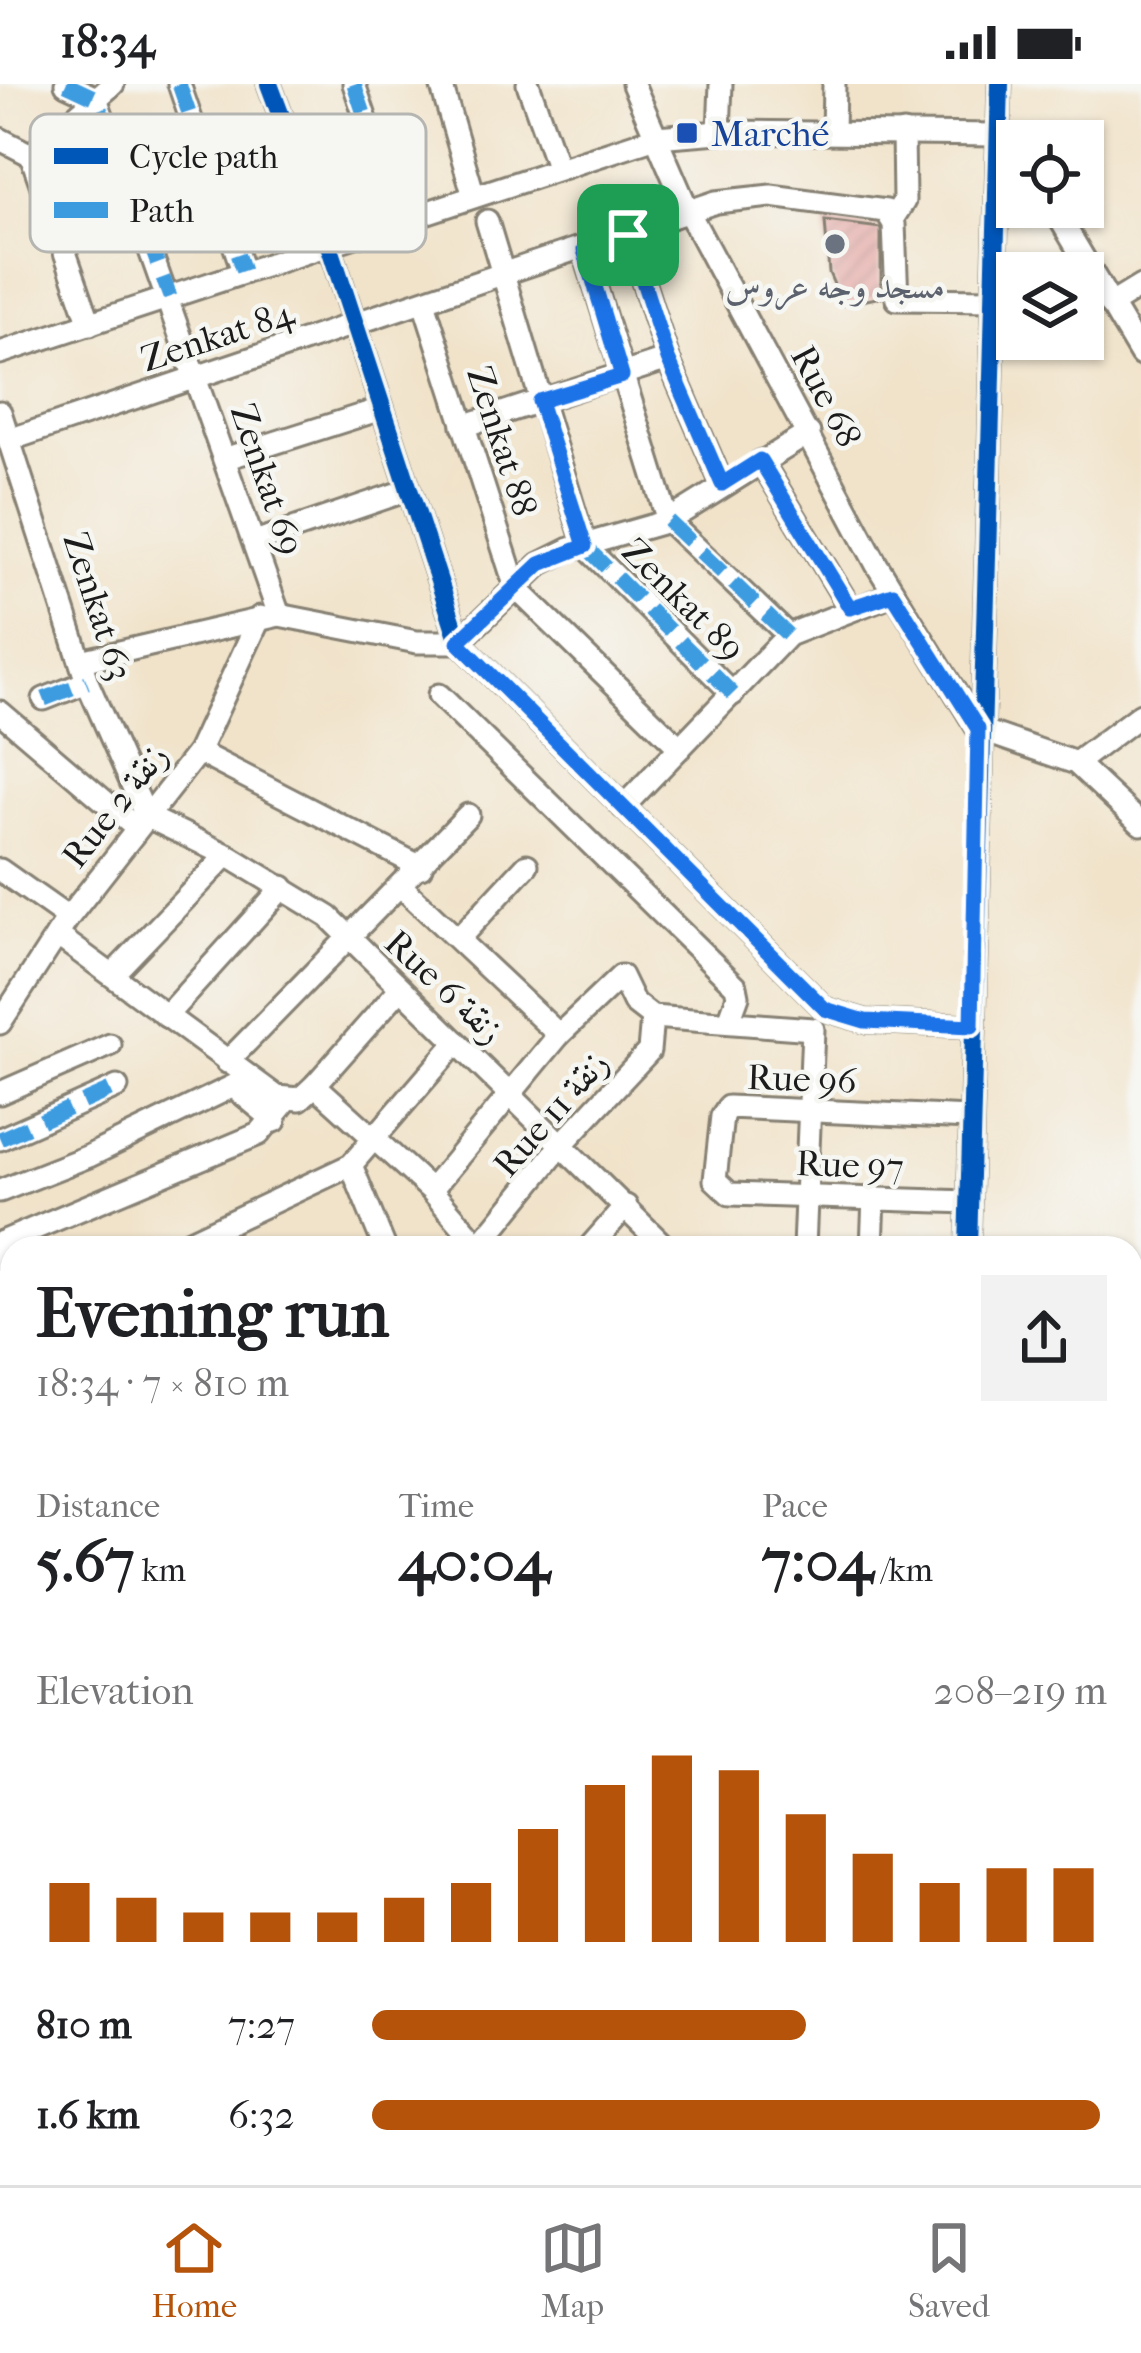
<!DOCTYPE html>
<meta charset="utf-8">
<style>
:root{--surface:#fff;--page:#f2f2f2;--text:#202124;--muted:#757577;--line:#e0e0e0;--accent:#b45309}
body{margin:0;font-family:"IM FELL French Canon",Amiri,serif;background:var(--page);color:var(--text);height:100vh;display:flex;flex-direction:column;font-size:45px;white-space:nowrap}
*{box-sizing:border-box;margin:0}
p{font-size:39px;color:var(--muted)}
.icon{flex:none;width:66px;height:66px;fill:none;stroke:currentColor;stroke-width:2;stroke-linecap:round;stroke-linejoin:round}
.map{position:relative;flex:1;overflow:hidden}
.sheet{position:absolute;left:0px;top:1152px;width:1143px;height:951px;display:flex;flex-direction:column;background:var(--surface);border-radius:36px 36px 0 0;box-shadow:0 3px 9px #0004}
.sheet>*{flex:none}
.controls{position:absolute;left:996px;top:36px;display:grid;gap:24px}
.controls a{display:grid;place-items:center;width:108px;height:108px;border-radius:0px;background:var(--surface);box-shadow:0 3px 9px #0004;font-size:60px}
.pin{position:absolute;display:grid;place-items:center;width:102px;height:102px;color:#fff;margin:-51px;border-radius:24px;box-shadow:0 6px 18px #0006}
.round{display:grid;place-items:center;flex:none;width:126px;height:126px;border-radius:0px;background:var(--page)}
.summary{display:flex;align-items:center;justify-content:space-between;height:204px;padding:0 36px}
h1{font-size:66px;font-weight:700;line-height:90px}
.metrics{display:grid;grid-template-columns:repeat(3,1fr);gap:18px;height:204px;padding:12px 36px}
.metrics div{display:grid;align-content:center}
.metrics b{font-size:60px;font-weight:700}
.metrics small{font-size:33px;font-weight:400}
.metrics p{font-size:33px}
.chart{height:336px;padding:24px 36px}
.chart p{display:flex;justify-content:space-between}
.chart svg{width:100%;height:216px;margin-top:12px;stroke:var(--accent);stroke-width:6}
ul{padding:0 36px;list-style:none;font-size:39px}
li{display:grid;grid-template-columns:192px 144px 1fr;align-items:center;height:90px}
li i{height:30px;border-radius:15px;background:var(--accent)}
.status{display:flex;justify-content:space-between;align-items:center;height:84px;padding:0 60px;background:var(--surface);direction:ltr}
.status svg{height:33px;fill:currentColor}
.menu{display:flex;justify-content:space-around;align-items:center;height:168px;border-top:3px solid var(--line);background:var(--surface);font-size:33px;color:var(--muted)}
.menu a{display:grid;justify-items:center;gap:6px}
.menu .selected{color:var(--accent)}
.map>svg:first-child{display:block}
.building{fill:url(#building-hatch)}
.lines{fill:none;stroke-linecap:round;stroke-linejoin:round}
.minor-casing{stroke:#868073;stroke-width:27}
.minor{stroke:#fff;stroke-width:21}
.quiet{stroke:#3c9bdf;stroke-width:15;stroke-dasharray:30 15;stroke-linecap:butt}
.cycleway-casing{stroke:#f6f6f2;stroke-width:26}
.cycleway{stroke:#0057b8;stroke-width:18}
.route-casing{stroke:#fff;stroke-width:24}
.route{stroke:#1a73e8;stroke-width:15}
.transit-dot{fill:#1a4fb4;stroke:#f6f6f2;stroke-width:4.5}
.worship-dot{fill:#6b7280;stroke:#f6f6f2;stroke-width:4.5}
.labels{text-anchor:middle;stroke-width:9;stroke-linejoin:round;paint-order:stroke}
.transit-label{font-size:36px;fill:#164399;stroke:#f6f6f2;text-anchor:start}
.worship-label{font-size:36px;fill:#5b616d;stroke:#f6f6f2}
.street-label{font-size:36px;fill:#1c1c1c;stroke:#f6f6f2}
.key{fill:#f6f6f2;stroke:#b5b5b2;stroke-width:3}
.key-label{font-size:33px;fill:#1c1c1c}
</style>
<div class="status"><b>18:34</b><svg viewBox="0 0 49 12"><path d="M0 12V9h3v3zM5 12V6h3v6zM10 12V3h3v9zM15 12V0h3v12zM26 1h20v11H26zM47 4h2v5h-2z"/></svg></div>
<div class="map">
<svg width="1141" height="2101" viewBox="0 0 1141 2101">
<defs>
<pattern id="building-hatch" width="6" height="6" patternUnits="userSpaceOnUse" patternTransform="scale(3)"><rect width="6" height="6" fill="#de8b88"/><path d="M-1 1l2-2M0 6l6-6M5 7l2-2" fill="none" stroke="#b3716e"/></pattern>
</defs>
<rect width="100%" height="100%" fill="#f6f6f2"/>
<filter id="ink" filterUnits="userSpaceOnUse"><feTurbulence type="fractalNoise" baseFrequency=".00833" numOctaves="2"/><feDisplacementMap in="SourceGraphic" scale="24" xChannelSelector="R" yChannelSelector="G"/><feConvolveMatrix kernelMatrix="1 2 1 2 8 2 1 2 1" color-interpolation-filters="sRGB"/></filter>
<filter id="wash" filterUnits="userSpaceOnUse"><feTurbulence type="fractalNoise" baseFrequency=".004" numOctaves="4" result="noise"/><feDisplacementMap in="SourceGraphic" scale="48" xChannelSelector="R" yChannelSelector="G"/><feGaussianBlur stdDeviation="2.7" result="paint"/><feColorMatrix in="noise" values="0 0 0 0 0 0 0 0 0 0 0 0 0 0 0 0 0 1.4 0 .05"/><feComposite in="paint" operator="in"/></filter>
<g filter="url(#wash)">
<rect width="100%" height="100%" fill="#f1e3ca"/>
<g id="blocks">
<!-- building -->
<g class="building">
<polygon points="825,137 881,144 881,213 843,221 829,189"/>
<polygon points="7,1944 12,1962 12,2063 0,2068 0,1946"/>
</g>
</g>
</g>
<g filter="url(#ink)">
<use href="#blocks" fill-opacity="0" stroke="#868073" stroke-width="3"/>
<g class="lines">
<defs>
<g id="minor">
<polyline points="66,0 96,14 279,531"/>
<polyline points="179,0 243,187"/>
<polyline points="269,0 328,158 459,558 825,925 865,937 972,942"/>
<polyline points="354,0 399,134"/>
<polyline points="441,0 473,109"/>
<polyline points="528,0 557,82"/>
<polyline points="633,0 689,129 877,481 978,645 1076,679 1141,740"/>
<polyline points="719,48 721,0"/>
<polyline points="833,48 834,0"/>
<polyline points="0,55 31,71"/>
<polyline points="1053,123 1141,271"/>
<polyline points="893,134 904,117 903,49"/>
<polyline points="487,137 585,462 733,610"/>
<polyline points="628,151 668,275 722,400"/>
<polyline points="584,166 668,437 788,551"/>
<polyline points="424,218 516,504 680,664"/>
<polyline points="1110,221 1141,202"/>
<polyline points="90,240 31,71 113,0"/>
<polyline points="0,269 656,53 719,48 999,51"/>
<polyline points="0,328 87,598 146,732"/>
<polyline points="463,342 668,275"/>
<polyline points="9,356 716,118 771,112 886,127 894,140 897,215 996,216"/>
<polyline points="227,374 381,325"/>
<polyline points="761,377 850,524"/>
<polyline points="255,458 408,406"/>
<polyline points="81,577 279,531 417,558 459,558 540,480 570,465 668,437 809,349"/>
<polyline points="439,611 736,902 738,912 729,937"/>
<polyline points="44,615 87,598"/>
<polyline points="0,628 136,744"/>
<polyline points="198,668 421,783"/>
<polyline points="1076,679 1141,630"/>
<polyline points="623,723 788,551 893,510"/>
<polyline points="146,732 227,771 329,833 666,1164"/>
<polyline points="0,786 68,834"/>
<polyline points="402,803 559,951"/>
<polyline points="57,851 277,1013 300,1015 315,1001 399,906"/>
<polyline points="459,854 527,781"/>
<polyline points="113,890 227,771"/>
<polyline points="166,932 283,803"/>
<polyline points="0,939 68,834 198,668 260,533"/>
<polyline points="227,978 468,731"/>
<polyline points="315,1001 431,1106 481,1164"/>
<polyline points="235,1004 275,1037"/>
<polyline points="0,1009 110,961"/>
<polyline points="0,1055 117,1003"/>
<polyline points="351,1081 385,1164"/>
<polyline points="431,1106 559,951 621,892 634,919 652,933 813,945 804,1164"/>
<polyline points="0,1107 89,1072 248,995"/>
<polyline points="969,1118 730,1110 715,1096 722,1032 728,1023 970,1034"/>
<polyline points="0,1159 259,1050 286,1017"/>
<polyline points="479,1162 563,1059 649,967 652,933"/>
<polyline points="175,1164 351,1081 457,958"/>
<polyline points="589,1164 626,1122"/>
<polyline points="872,1164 874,1113"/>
<polyline points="968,1164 1000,0"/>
<polyline points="0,1165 12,1193"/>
<polyline points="0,1303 12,1298"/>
<polyline points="0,1354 12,1380"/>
<polyline points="0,1459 12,1454"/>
<polyline points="0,1535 12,1530"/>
<polyline points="0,1566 12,1593"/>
<polyline points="0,1706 12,1701"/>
<polyline points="0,1781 12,1776"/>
<polyline points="0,1820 12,1814"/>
<polyline points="0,1873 12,1868"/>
<polyline points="0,1919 12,1946"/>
<polyline points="147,2091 150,2101"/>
<polyline points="311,2091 314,2101"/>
<polyline points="454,2091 458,2101"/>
<polyline points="518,2091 523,2101"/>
<polyline points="894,2091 899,2101"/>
<polyline points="1131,2091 1133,2101"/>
<polyline points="5,2101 38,2091"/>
<polyline points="581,2101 599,2091"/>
<polyline points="678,2101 696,2091"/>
<polyline points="810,2101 827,2091"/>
<polyline points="924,2101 941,2091"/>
<polyline points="1061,2101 1079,2091"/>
</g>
</defs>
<!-- minor casing -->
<use href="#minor" class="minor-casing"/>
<!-- minor -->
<use href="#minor" class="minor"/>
<!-- quiet -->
<g class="quiet">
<polyline points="66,0 96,14 170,213"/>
<polyline points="179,0 243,187"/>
<polyline points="354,0 399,134"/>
<polyline points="761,377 850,524"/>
<polyline points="668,437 788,551"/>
<polyline points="585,462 733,610"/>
<polyline points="44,615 87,598"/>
<polyline points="0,1055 117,1003"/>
<polyline points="1131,2013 1141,2006"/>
<polyline points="518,2091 523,2101"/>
<polyline points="894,2091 899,2101"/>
<polyline points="581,2101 599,2091"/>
<polyline points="678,2101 696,2091"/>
<polyline points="810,2101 827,2091"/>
<polyline points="924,2101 941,2091"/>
<polyline points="1061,2101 1079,2091"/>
</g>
<defs>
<g id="cycleway">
<polyline points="269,0 328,158 459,558 825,925 865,937 972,942"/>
<polyline points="968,1164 1000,0"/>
</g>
</defs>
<!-- cycleway casing -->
<use href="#cycleway" class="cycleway-casing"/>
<!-- cycleway -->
<use href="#cycleway" class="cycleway"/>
</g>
</g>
<g class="lines" filter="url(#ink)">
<defs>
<polygon id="route" points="628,151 668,275 722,400 760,376 850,524 893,510 978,645 972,942 865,937 825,925 458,558 540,480 585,462 539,317 622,292 584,166"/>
</defs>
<!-- route casing -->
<use href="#route" class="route-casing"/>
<!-- route -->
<use href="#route" class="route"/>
</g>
<!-- markers -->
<rect class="transit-dot" x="675" y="37" width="24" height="24" rx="6"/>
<circle class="worship-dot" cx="835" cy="160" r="12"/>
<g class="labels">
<!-- transit labels -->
<g class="transit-label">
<text x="711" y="62">Marché</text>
</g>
<!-- worship labels -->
<g class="worship-label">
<text x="835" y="214">مسجد وجه عروس</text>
</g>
<!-- street labels -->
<g class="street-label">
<text transform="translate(217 251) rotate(-18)" y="13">Zenkat 84</text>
<text transform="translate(827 312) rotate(62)" y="13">Rue 68</text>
<text transform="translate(503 357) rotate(72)" y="13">Zenkat 88</text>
<text transform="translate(268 395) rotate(71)" y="13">Zenkat 69</text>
<text transform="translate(684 515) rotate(45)" y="13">Zenkat 89</text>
<text transform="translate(99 522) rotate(72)" y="13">Zenkat 63</text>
<text transform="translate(114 721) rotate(-52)" y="13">Rue 2 زنقة</text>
<text transform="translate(445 902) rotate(43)" y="13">Rue 6 زنقة</text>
<text transform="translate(802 994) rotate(2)" y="13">Rue 96</text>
<text transform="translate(550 1029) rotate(-49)" y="13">Rue 11 زنقة</text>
<text transform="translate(850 1080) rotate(2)" y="13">Rue 97</text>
</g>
</g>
<!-- legend -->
<rect x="30" y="30" width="396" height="138" rx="18" class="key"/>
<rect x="54" y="64" width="54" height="16" fill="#0057b8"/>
<rect x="54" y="118" width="54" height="16" fill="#3c9bdf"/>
<g class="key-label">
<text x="129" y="84">Cycle path</text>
<text x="129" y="138">Path</text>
</g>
</svg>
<div class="controls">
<a><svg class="icon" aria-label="locate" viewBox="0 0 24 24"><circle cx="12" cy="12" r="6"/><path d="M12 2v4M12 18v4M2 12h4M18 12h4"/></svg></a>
<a><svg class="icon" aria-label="layers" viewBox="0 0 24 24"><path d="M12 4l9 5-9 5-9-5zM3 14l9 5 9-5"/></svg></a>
</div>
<div class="pin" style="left:628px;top:151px;background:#1e9e55"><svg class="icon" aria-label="arrive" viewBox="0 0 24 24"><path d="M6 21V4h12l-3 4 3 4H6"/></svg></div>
<section class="sheet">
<div class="summary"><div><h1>Evening run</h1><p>18:34 · 7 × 810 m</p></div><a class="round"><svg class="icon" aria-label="share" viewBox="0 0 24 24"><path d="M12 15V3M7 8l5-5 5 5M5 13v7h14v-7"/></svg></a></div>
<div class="metrics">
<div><p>Distance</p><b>5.67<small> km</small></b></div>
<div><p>Time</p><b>40:04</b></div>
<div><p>Pace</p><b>7:04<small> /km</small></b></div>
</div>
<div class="chart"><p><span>Elevation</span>208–219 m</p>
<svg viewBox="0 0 160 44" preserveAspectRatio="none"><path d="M5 44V32M15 44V35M25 44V38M35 44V38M45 44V38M55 44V35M65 44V32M75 44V21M85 44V12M95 44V6M105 44V9M115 44V18M125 44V26M135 44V32M145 44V29M155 44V29"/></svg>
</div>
<ul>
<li><b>810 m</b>7:27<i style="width:59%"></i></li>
<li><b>1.6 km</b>6:32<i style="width:99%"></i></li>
</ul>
</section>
</div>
<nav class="menu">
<a class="selected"><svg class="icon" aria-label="home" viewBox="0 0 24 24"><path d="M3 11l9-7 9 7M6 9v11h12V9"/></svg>Home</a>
<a><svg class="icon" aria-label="map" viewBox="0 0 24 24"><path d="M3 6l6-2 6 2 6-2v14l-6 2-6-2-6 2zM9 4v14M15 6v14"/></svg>Map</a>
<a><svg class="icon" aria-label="saved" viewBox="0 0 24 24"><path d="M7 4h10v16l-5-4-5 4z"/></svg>Saved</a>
</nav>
